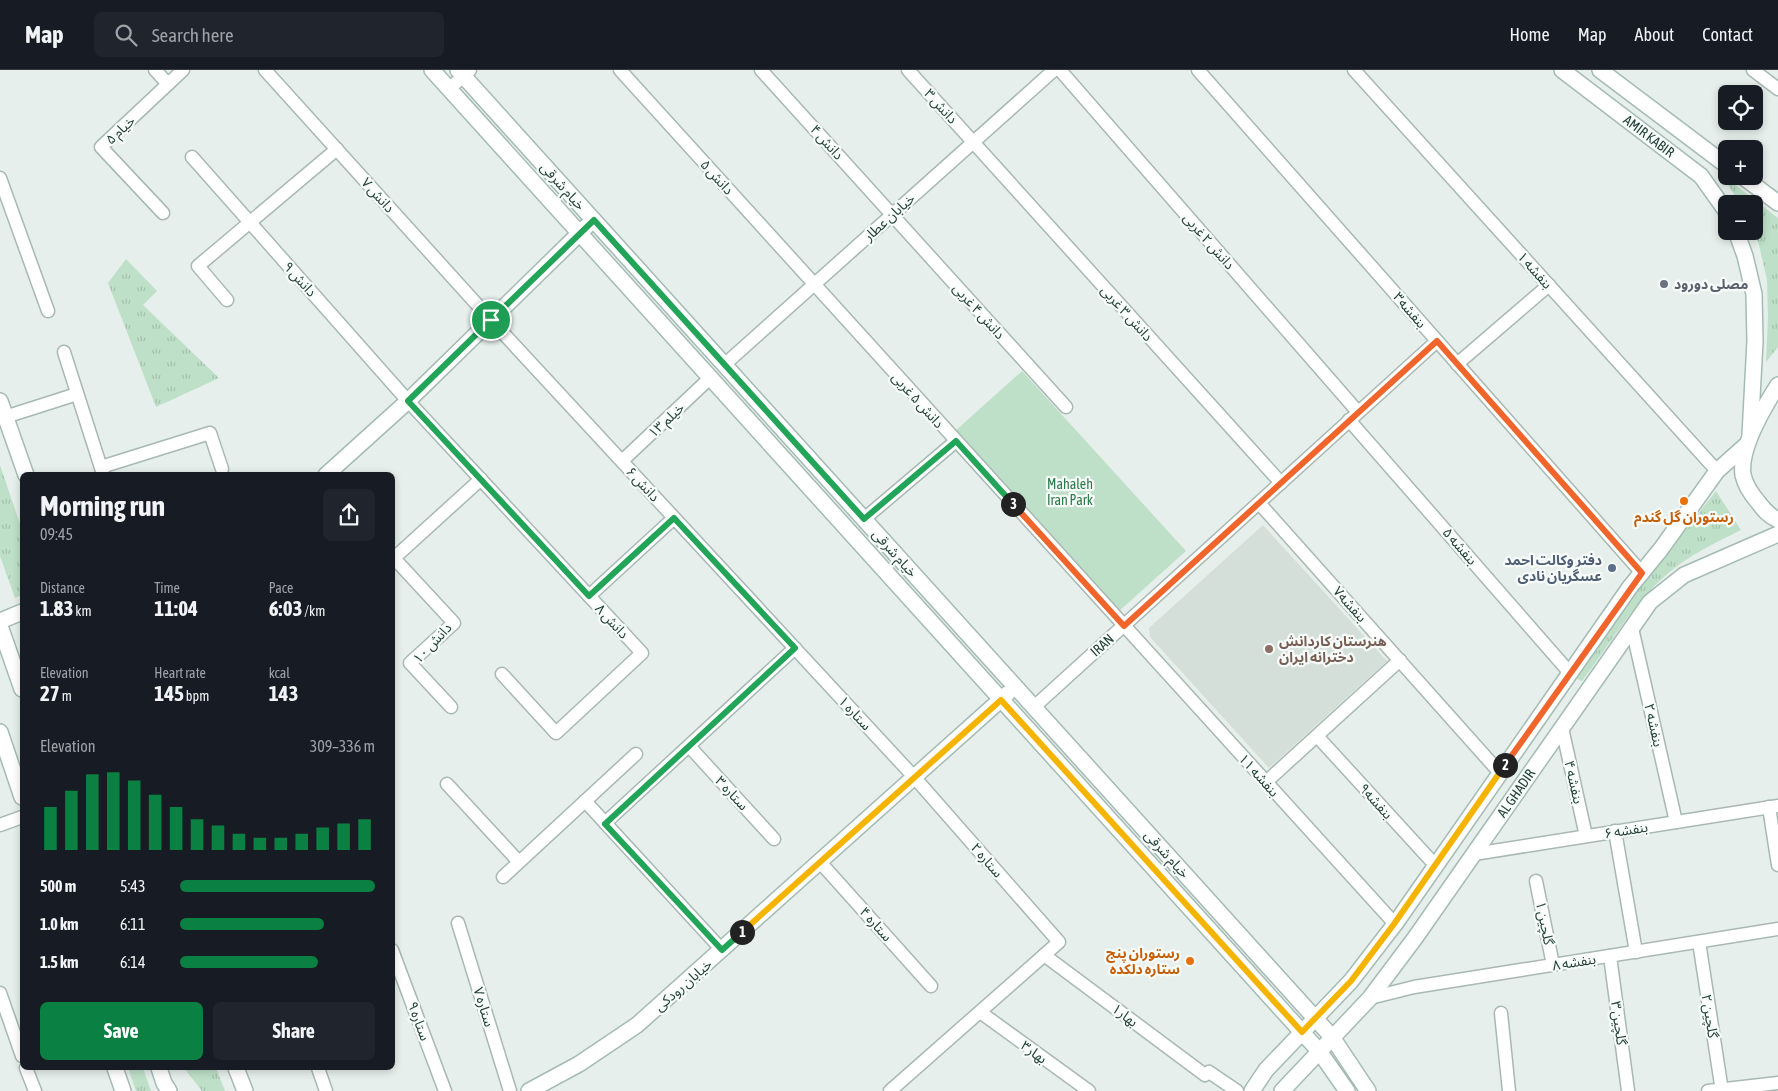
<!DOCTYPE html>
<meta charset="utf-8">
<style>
:root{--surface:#171b24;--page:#20242c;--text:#f1f3f6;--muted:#9ea1a6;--line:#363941;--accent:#0b8043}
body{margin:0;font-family:"Asap Condensed","Noto Sans Arabic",sans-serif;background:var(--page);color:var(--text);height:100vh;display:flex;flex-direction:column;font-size:19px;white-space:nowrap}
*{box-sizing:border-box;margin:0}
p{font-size:16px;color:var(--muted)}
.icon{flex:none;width:28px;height:28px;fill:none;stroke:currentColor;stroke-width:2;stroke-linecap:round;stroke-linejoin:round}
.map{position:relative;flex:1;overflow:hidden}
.drawer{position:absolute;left:20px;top:402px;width:375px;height:598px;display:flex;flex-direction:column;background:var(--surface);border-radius:8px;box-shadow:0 2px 8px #0003}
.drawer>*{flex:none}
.tools{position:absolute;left:1718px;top:15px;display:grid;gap:10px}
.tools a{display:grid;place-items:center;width:45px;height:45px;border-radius:8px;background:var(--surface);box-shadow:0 2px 8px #0003;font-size:25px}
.pin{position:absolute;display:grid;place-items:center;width:42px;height:42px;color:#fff;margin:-21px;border:2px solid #fff;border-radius:50%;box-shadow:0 1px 5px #0007}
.km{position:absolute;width:25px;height:25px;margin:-12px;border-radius:50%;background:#222;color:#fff;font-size:14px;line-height:25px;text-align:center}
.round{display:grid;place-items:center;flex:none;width:52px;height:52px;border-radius:8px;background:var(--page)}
.headline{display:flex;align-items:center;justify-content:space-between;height:85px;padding:0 20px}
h1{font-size:28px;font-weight:700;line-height:38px}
.figures{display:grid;grid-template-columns:repeat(3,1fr);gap:8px;height:85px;padding:5px 20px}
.figures div{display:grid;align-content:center}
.figures b{font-size:21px;font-weight:700}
.figures small{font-size:14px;font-weight:400}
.figures p{font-size:14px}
.chart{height:140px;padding:10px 20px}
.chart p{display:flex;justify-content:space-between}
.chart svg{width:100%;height:90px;margin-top:5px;stroke:var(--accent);stroke-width:6}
.button{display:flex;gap:10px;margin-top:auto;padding:10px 20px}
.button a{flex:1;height:58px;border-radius:8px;background:var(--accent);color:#fff;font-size:20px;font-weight:700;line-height:58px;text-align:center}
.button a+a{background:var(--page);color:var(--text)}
ul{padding:0 20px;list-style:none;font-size:16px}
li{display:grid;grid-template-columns:80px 60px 1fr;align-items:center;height:38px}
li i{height:12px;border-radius:6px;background:var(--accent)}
header{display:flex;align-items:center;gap:30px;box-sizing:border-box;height:70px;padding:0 25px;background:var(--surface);border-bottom:1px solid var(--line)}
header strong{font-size:24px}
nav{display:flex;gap:28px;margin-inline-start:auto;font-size:18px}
.search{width:350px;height:45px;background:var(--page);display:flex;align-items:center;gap:12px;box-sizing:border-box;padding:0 18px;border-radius:8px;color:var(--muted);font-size:19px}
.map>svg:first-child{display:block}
.built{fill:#d4dfda}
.grass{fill:url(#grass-tufts)}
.park{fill:#bfe0c8}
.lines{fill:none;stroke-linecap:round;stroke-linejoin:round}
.street-casing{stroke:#a8b8b2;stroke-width:15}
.secondary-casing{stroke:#a4bbb3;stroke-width:18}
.street{stroke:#fff;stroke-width:12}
.secondary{stroke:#fff;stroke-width:15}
.split-1-casing{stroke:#fff;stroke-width:10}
.split-2-casing{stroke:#fff;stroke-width:10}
.split-3-casing{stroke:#fff;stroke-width:10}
.split-4-casing{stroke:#fff;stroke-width:10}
.split-1{stroke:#22a559;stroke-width:6}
.split-2{stroke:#f5b400;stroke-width:6}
.split-3{stroke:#f0652b;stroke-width:6}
.split-4{stroke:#22a559;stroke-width:6}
.worship-dot{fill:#6b7280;stroke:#f7fbf9;stroke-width:2}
.food-dot{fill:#e8710a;stroke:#f7fbf9;stroke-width:2}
.service-dot{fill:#5c6f8a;stroke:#f7fbf9;stroke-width:2}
.education-dot{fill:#8d6e63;stroke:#f7fbf9;stroke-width:2}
.labels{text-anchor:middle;stroke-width:4.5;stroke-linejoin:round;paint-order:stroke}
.street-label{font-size:14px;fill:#24423a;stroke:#f7fbf9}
.worship-label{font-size:14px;font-weight:bold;fill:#5b616d;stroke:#f7fbf9;text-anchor:start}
.park-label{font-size:14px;fill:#2d7a4b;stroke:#f7fbf9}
.food-label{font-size:14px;font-weight:bold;fill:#c56008;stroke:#f7fbf9}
.service-label{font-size:14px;font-weight:bold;fill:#4e5e75;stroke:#f7fbf9;text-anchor:end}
.education-label{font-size:14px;font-weight:bold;fill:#785e54;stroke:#f7fbf9;text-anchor:start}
</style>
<header>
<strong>Map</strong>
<div class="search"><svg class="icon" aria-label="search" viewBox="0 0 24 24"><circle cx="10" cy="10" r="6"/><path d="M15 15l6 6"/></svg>Search here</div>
<nav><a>Home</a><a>Map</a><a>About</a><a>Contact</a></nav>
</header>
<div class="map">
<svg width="1778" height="1021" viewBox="0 0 1778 1021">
<defs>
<pattern id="grass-tufts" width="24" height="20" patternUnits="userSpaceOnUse" patternTransform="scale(1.25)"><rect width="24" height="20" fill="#bfe0c8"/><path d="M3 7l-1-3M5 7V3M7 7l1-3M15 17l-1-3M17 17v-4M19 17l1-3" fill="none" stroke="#a4c1ad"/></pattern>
</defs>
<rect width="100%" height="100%" fill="#e6efeb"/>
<!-- built -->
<polygon class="built" points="1263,455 1387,591 1269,698 1150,567 1149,558"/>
<!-- grass -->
<g class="grass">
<polygon points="1722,105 1778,148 1778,277 1766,292 1768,247 1767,210 1759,175 1754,161 1754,134 1740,134"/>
<polygon points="126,189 157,221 143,235 219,308 156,337 108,213"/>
<polygon points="0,395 22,460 22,525 15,528 0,486"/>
<path d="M1716,421L1741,460C1715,473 1687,486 1665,506C1633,534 1608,577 1582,611L1577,609L1630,530Z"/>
<polygon points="128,998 143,998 151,1021 136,1021"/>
<polygon points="184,998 216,998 225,1021 202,1021"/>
</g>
<!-- park -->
<polygon class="park" points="1022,301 1186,481 1118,542 954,362"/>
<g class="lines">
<defs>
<g id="street">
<polyline points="155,0 168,14"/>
<polyline points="265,0 491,250 915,708 1059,872 890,1021"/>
<polyline points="620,0 1395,854"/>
<polyline points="761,0 1066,337"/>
<polyline points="908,0 1281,413"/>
<polyline points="1060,0 1358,342"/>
<polyline points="1198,0 1642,503"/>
<polyline points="1354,0 1717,401"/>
<polyline points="1753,0 1778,19"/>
<polyline points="449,19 470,0"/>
<polyline points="192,87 408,331 642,583 556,663 502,604"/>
<polyline points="0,108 48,241"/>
<polyline points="163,143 101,77 183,0"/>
<polyline points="227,230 198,196 337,79"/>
<polyline points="64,282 103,404"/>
<polyline points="1457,294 1549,215"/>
<polyline points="724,295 1054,0"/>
<polyline points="5,347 77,324"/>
<polyline points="1349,350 1570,603"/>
<polyline points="622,391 710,308"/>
<polyline points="101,397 210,363 222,399"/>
<polyline points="1259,433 1500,703"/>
<polyline points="864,449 956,371"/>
<polyline points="392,486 454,553 410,593 451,637"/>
<polyline points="394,488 481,409"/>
<polyline points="589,526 674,448"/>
<polyline points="1632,558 1676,752"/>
<polyline points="1034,637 1437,271"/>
<polyline points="1562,658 1586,766"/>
<polyline points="1317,666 1435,795"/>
<polyline points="689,676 774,769"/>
<polyline points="1266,712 1400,590"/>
<polyline points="447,714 519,792"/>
<polyline points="585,731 722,880"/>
<polyline points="1769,737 1778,795"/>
<polyline points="605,753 795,578"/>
<polyline points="0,755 22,747"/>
<polyline points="1615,761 1636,882"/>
<polyline points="1474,784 1778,736"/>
<polyline points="820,792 931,916"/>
<polyline points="503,807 636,684"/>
<polyline points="1536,811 1553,895"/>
<polyline points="458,853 510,1021"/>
<polyline points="1699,872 1722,1021"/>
<polyline points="392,880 445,1021"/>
<polyline points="1044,885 1205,1005 1209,1002 1237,1021"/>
<polyline points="1610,886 1628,1021"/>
<polyline points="0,923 22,986"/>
<polyline points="1370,928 1414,917 1778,859"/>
<polyline points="980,942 1089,1021"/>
<polyline points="1501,943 1509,1021"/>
<polyline points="26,998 35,1021"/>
<polyline points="318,998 326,1021"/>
<polyline points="1708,1021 1778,1013"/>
</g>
<g id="secondary">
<polyline points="432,0 1319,981 1347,1021"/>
<polyline points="458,0 1332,967 1368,1021"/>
<polyline points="1562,0 1701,106 1726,141"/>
<polyline points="1600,0 1726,95"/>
<polyline points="1742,106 1778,133"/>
<polyline points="1736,161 1745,186 1754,224 1755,271 1750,365"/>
<path d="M1778,315C1764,337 1739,378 1743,405C1745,414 1752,425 1758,432C1764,440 1769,446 1778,450"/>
<polyline points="0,331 26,405"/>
<polyline points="326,405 408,331 587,156"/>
<polyline points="0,551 22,542"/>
<polyline points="0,556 22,619"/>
<polyline points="0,662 22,727"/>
<polyline points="115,998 123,1021"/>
<polyline points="159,998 164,1013 169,1021"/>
<polyline points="236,998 245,1021"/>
<polyline points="529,1021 579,994 637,955 1007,624"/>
<polyline points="1252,1021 1266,1000 1351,911 1395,854 1630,517 1661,479 1717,401 1745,376"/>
<polyline points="1282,1021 1370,928 1415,868 1650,532 1684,505 1778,464"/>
</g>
</defs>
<!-- street casing -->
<use href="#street" class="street-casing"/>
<!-- secondary casing -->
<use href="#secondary" class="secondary-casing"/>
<!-- street -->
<use href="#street" class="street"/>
<!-- secondary -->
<use href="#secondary" class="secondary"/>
</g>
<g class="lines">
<defs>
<polyline id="split-1" points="491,250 408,331 589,526 674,448 795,578 605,754 722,880 742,862"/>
<polyline id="split-2" points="742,862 1001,630 1302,962 1351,911 1394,854 1505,695"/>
<polyline id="split-3" points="1013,434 1124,556 1437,271 1642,503 1505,695"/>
<polyline id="split-4" points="491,250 594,150 864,449 956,371 1013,434"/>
</defs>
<!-- split-1 casing -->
<use href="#split-1" class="split-1-casing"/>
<!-- split-2 casing -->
<use href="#split-2" class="split-2-casing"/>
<!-- split-3 casing -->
<use href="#split-3" class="split-3-casing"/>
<!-- split-4 casing -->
<use href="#split-4" class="split-4-casing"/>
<!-- split-1 -->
<use href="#split-1" class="split-1"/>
<!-- split-2 -->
<use href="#split-2" class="split-2"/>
<!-- split-3 -->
<use href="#split-3" class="split-3"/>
<!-- split-4 -->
<use href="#split-4" class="split-4"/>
</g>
<!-- markers -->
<circle class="worship-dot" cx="1664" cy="214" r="5"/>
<g class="food-dot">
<circle cx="1684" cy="431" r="5"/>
<circle cx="1190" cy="891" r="5"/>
</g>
<circle class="service-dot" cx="1612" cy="498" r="5"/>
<circle class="education-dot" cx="1269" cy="579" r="5"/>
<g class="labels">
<!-- street labels -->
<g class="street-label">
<text transform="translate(941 36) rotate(48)" y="5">دانش ۳</text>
<text transform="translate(120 60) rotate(-43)" y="5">خیام ۵</text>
<text transform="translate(1649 66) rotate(37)" y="5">AMIR KABIR</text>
<text transform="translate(827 72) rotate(48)" y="5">دانش ۴</text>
<text transform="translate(717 107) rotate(48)" y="5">دانش ۵</text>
<text transform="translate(563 116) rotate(48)" y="5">خیام شرقی</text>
<text transform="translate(378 125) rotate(48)" y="5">دانش ۷</text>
<text transform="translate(889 147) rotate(-42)" y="5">خیابان عطار</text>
<text transform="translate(1209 171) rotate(49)" y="5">دانش ۲ غربی</text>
<text transform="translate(1535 200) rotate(48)" y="5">بنفشه ۱</text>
<text transform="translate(300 209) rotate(48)" y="5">دانش ۹</text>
<text transform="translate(1410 240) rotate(49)" y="5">بنفشه۳</text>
<text transform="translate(979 241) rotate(48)" y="5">دانش ۴ غربی</text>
<text transform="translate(1127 243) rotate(48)" y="5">دانش ۳ غربی</text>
<text transform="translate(918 330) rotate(48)" y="5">دانش ۵ غربی</text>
<text transform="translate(666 350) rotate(-43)" y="5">خیلم ۱۳</text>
<text transform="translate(643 414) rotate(47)" y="5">دانش ۶</text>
<text transform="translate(1460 476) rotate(49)" y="5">بنفشه ۵</text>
<text transform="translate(895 483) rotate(48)" y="5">خیام شرقی</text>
<text transform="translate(1350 534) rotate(48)" y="5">بنفشه۷</text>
<text transform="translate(612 551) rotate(47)" y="5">دانش ۸</text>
<text transform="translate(432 573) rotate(-47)" y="5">دانش ۱۰</text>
<text transform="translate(1102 575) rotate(-42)" y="5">IRAN</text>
<text transform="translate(855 643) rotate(47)" y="5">ستاره ۱</text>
<text transform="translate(1654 655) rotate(77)" y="5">بنفشه ۲</text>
<text transform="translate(1259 705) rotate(48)" y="5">بنفشه ۱۱</text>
<text transform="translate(1574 712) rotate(77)" y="5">بنفشه ۴</text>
<text transform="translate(732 723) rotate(47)" y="5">ستاره ۳</text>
<text transform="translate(1516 723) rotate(-55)" y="5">AL GHADIR</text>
<text transform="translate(1376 731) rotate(48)" y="5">بنفشه۹</text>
<text transform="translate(1626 760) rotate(-9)" y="5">بنفشه ۶</text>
<text transform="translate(1167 784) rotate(48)" y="5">خیام شرقی</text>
<text transform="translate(987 790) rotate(49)" y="5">ستاره ۲</text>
<text transform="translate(1545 853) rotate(79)" y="5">گلچین ۱</text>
<text transform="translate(876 854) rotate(48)" y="5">ستاره ۴</text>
<text transform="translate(1574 892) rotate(-9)" y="5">بنفشه ۸</text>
<text transform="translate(683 915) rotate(-41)" y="5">خیابان رودکی</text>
<text transform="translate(484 937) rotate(73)" y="5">ستاره ۷</text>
<text transform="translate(1125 945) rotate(37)" y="5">بهار۱</text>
<text transform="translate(1710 946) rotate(81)" y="5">گلچین ۲</text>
<text transform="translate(419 951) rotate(70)" y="5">ستاره ۹</text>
<text transform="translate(1619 953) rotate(82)" y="5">گلچین ۳</text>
<text transform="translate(1034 982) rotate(36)" y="5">بهار۳</text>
</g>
<!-- worship labels -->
<g class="worship-label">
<text x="1674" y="219">مصلی دورود</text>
</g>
<!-- park labels -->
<g class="park-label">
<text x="1070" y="419">Mahaleh<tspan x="1070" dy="16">Iran Park</tspan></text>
</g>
<!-- food labels -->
<g class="food-label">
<text x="1684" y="452">رستوران گل گندم</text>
<text x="1180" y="888" text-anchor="end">رستوران پنج<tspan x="1180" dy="16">ستاره دلکده</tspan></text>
</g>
<!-- service labels -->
<g class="service-label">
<text x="1602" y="495">دفتر وکالت احمد<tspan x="1602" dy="16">عسگریان نادی</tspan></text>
</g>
<!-- education labels -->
<g class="education-label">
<text x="1279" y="576">هنرستان کاردانش<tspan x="1279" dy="16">دخترانه ایران</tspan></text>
</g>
</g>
</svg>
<div class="tools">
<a><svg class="icon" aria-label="locate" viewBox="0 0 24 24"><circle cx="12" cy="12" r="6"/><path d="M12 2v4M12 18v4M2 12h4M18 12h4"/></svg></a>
<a>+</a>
<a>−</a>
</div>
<div class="pin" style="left:491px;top:250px;background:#1e9e55"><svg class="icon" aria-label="arrive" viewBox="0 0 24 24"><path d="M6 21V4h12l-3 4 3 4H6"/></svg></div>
<b class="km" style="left:742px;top:862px">1</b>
<b class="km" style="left:1505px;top:695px">2</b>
<b class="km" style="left:1013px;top:434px">3</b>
<section class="drawer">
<div class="headline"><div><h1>Morning run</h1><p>09:45</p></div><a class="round"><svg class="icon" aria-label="share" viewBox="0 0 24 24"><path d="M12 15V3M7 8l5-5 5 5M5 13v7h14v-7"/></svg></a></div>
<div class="figures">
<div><p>Distance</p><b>1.83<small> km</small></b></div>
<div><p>Time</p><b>11:04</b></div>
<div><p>Pace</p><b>6:03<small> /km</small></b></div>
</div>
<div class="figures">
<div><p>Elevation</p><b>27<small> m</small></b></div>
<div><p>Heart rate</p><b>145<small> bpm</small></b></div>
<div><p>kcal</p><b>143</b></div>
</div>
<div class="chart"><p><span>Elevation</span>309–336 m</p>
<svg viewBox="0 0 160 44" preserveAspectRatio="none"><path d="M5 44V23M15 44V15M25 44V7M35 44V6M45 44V10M55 44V17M65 44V23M75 44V29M85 44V32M95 44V36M105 44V38M115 44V38M125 44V36M135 44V33M145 44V31M155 44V29"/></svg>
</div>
<ul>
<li><b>500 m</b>5:43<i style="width:100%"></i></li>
<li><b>1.0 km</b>6:11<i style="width:74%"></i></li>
<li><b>1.5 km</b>6:14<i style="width:71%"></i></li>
</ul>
<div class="button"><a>Save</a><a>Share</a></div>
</section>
</div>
